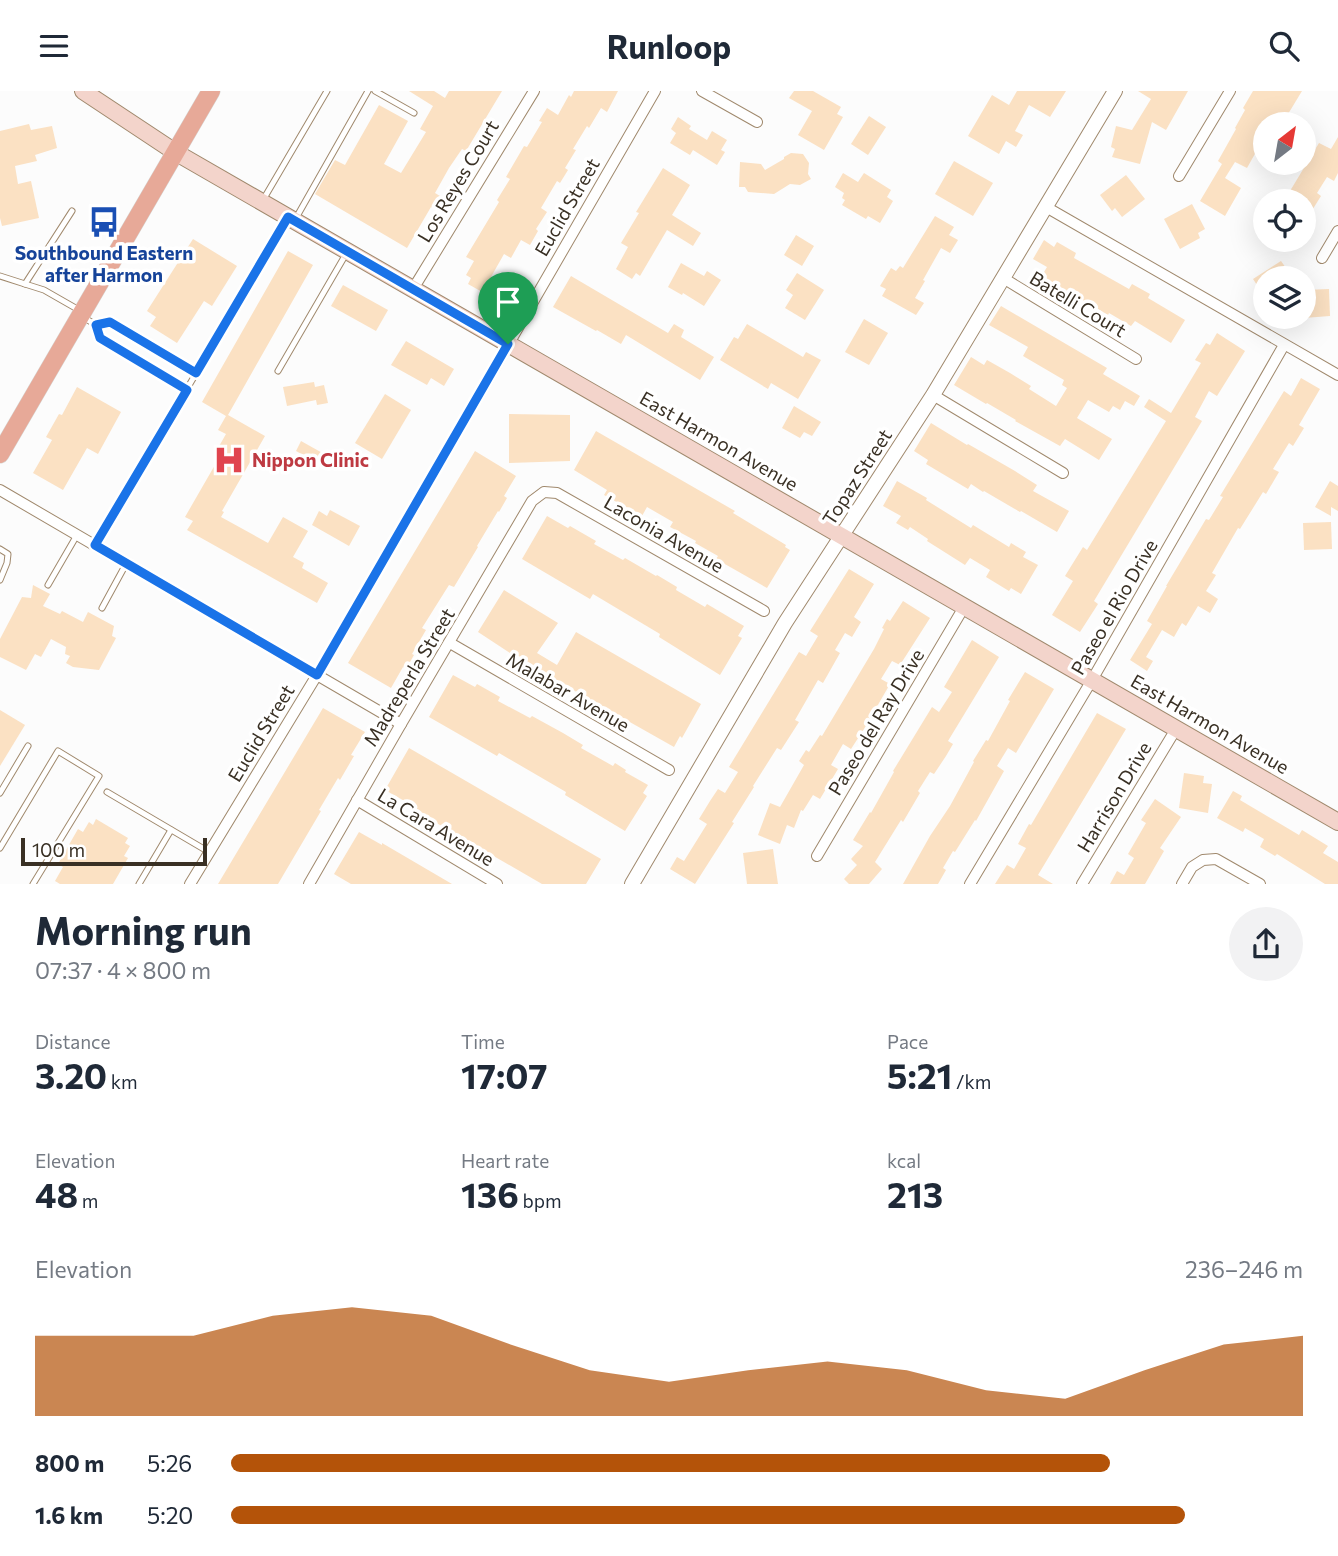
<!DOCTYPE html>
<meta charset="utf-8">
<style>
:root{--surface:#fff;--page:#f2f2f3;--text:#1f2937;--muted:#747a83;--accent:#b45309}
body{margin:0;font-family:Commissioner,sans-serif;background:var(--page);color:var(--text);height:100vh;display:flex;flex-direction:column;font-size:26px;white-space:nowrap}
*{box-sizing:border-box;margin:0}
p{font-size:23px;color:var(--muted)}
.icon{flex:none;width:38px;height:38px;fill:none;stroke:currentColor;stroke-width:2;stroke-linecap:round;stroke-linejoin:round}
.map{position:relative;height:793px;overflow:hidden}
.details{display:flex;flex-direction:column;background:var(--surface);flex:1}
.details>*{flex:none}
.needle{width:46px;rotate:31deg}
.tools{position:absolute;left:1253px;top:21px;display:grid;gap:14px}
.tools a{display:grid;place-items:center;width:63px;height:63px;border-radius:50%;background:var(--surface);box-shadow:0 7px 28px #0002;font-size:35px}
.scale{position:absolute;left:21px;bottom:18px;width:186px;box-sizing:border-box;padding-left:7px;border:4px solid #393024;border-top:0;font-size:19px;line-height:24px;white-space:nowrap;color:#393024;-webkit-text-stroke:5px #fff;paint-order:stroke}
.pin{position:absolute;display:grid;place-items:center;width:60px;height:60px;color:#fff;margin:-72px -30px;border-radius:50% 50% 50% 0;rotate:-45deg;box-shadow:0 0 7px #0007}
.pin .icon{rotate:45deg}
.round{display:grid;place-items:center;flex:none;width:74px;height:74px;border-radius:37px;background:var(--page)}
.head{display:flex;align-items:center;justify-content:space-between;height:119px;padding:0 35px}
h1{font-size:38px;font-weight:700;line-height:52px}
.metrics{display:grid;grid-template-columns:repeat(3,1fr);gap:10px;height:119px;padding:7px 35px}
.metrics div{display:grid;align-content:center}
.metrics b{font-size:35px;font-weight:700}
.metrics small{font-size:19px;font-weight:400}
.metrics p{font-size:19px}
.chart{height:196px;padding:14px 35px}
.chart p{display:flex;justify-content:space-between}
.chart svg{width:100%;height:126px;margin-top:7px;fill:var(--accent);opacity:.7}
ul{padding:0 35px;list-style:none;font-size:23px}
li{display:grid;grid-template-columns:112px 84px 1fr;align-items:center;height:52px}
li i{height:18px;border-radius:9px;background:var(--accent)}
header{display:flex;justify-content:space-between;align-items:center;height:91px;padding:0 35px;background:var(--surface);font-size:32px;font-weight:700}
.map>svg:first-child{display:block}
.building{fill:#fbe1c3}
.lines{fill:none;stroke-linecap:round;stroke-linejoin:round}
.service-casing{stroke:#a0896d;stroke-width:7}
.minor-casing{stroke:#a0896d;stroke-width:12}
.tertiary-casing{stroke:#a0896d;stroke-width:16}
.secondary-casing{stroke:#a0896d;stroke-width:18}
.primary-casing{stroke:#d7d6d3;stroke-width:19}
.service{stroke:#fff;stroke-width:5}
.minor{stroke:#fff;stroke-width:10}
.tertiary{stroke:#fff;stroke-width:14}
.secondary{stroke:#f3d4cb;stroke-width:16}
.primary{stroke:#e7a998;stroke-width:18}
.route-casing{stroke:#fff;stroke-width:14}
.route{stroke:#1a73e8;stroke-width:9}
.labels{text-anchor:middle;stroke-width:7;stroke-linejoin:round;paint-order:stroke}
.street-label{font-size:19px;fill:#393024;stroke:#fff}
.transit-label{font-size:19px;font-weight:bold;fill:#164399;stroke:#fff}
.health-label{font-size:19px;font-weight:bold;fill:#be3a42;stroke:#fff;text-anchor:start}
</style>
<header><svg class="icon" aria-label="menu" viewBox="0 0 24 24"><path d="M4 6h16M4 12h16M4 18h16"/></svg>Runloop<svg class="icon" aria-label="search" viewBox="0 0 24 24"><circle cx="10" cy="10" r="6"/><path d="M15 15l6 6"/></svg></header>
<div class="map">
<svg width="1338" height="793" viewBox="0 0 1338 793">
<rect width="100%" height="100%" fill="#fcfcfc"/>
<!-- building -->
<g class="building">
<polygon points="409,0 434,0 445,7 449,0 502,0 466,60 462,58 449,77 435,102 440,105 433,117 431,116 407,157 315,103 335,69 345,74 379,14 408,30 384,73 401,82 426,41 420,38 433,15"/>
<polygon points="574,0 618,0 607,21 601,17 589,37 587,35 573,58 576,59 565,77 568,79 560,92 557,90 541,117 547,121 536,138 538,140 530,154 521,149 511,167 504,163 491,186 500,191 491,206 468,193 471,187 466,184 474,170 466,166 499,111 497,109 510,88 506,86 524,55 527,56 542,31 539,30 547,17 558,24 569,4 571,6"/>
<polygon points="794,0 813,0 841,16 837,23 843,26 824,59 798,44 812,20 789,7"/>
<polygon points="1017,0 1066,0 1050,26 1029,14 1015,40 1023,44 1016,56 1006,50 999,63 968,45 992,4 1009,14"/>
<polygon points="1138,0 1188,0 1166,39 1152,31 1140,73 1112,66 1115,58 1111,56 1116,35 1132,39 1151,8"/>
<polygon points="1253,0 1302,0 1282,33 1265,33 1265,55 1261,52 1247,77 1235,71 1225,87 1241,97 1225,125 1200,110 1222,73 1218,70 1236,38 1235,37 1245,19 1243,17"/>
<polygon points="869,25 886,36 868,64 851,53"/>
<polygon points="678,26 691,35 689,38 707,49 712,40 727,49 721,59 725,61 717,74 693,59 690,64 670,52 676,42 671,38"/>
<polygon points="29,33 31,39 52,35 57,57 35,64 37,70 15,75 18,93 31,90 39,127 2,135 0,127 0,40"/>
<polygon points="1338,46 1338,82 1334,90 1327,86 1317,102 1321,105 1311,121 1304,116 1304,109 1290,100 1319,52 1331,58"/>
<polygon points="791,62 803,63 809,72 808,83 811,88 800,94 790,93 774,103 748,101 745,96 739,96 740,71 761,73 765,79 784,68 784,66"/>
<polygon points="954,70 993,92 973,125 935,103"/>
<polygon points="663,77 690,94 672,124 701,142 693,155 667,139 640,185 636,182 632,188 616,178 628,156 621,152 639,122 636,121"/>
<polygon points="843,82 858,91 864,82 891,99 887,106 893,110 880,132 868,125 866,128 842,114 845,109 842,107 844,102 835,96"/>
<polygon points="1126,84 1145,108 1122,126 1115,117 1112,120 1100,104"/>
<polygon points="1192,113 1205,138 1198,142 1200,147 1180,158 1164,128"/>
<polygon points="935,125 954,136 949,144 958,149 950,162 941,157 923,189 925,190 915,207 924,212 916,224 882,205 886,198 880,195 891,177 896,180 900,175 903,177"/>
<polygon points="796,144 814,155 802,175 784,164"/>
<polygon points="193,148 237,175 212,215 204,210 177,252 150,235 156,226 147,220"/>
<polygon points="1044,149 1054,156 1057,151 1076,162 1074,167 1129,198 1132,193 1150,203 1148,207 1185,229 1171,252 1135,230 1131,235 1109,222 1108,224 1095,216 1094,218 1083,212 1084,210 1041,186 1047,176 1033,168"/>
<polygon points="288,160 313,174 228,324 265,345 222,420 224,421 221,426 268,452 283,426 308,440 293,466 304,472 302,477 328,492 317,512 187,439 193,430 185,426 223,360 218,357 226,343 218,339 226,325 202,311"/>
<polygon points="1281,170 1293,187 1265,187 1265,206 1253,188"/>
<polygon points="681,172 704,185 707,180 721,189 704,215 683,202 682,204 668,196"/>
<polygon points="797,182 824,199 805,229 785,217 793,204 786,199"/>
<polygon points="571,185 668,242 674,233 684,239 681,246 714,266 700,289 626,244 621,253 597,239 596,240 553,216"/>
<polygon points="343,194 388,219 376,240 331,215"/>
<polygon points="1329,198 1330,225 1304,227 1304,199"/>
<polygon points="1001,215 1107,277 1103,283 1140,305 1134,315 1125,310 1120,319 1113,315 1109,321 1088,309 1077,327 1112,348 1099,369 1065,348 1060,355 1015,330 1016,329 987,312 986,313 954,294 971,266 984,274 987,269 1010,282 1031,295 1029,298 1056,315 1067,297 1062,294 1064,289 1023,265 1028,256 989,234"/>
<polygon points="864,228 888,242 869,274 845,261"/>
<polygon points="747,233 803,266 806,261 821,269 798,308 771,292 768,298 720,269 734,246 738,248"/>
<polygon points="1217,242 1245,260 1217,305 1209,300 1195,326 1202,330 1094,510 1098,513 1080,541 1052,524 1073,490 1065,485 1083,456 1087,459 1166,330 1144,316 1149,308 1171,322 1201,272 1195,269 1206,252 1210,254"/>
<polygon points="406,250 454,278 444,295 431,287 427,294 391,274"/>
<polygon points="1301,287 1320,298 1299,334 1304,337 1293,355 1289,352 1273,378 1279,381 1266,403 1263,401 1240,438 1238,437 1212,482 1216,484 1206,500 1218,508 1210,522 1198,515 1186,535 1182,532 1174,546 1162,539 1146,566 1153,570 1147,580 1130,569 1152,533 1147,530 1167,495 1166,495 1206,428 1209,429 1223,406 1220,405 1284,300 1291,305"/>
<polygon points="314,291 315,296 324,294 328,312 317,314 316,309 287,315 283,296"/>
<polygon points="77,296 121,321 98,363 87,357 63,399 33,382 52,349 46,346 59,323 62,324"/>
<polygon points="385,303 411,319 382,368 355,352"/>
<polygon points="794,315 821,331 812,345 804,341 800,347 782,337"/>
<polygon points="509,323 570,324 570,370 509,372"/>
<polygon points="931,332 967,354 968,353 1015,380 1037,394 1033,400 1069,420 1057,441 1021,420 1020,421 984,400 983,401 971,393 968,398 926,373 928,369 914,360"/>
<polygon points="596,340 735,420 733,422 786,454 785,456 790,459 767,497 716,468 718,465 695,452 696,450 670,436 673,431 647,416 642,425 604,404 607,399 574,379"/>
<polygon points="301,350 326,364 321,374 296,360"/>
<polygon points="475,360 516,385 504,405 507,407 499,421 498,420 477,455 478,456 454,496 449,494 422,537 426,539 412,563 414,564 406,578 403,576 391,597 348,572"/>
<polygon points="897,390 927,407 926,409 971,437 973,434 1009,456 1011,452 1026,461 1023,466 1038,474 1021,503 1011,497 1009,500 986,486 990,479 970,467 965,474 927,450 928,448 910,436 908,439 896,432 901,425 883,415"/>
<polygon points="1330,390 1338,395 1338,420 1331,416 1331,425 1315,416"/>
<polygon points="330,419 360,435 349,455 312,434 319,420 327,425"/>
<polygon points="547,425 568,437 570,435 596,450 594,453 623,469 625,467 656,485 657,484 677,496 676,499 705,516 707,513 744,535 738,545 742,547 720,584 659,546 660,543 593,503 590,508 522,468"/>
<polygon points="1331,431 1332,458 1304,459 1303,432"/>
<polygon points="849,478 874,493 854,526 861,531 852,546 845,542 835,559 840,562 823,592 818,589 795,629 799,631 781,659 777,657 753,695 754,696 732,731 734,732 695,793 670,778 677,766 684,770 707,733 699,728 710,710 718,698 725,702 738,681 729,676 799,561 806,565 818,545 810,540"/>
<polygon points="33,494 50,503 43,515 60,523 62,520 83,531 88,521 114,535 112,545 116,547 99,579 73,576 66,572 70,565 65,563 66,556 51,548 41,566 35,563 26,579 0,566 0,548 22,506 31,507"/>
<polygon points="504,499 558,532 537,562 557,574 576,541 701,613 682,647 680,645 674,656 566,595 514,562 513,564 478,541"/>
<polygon points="903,510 930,527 900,574 892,570 881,588 890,593 864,638 851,658 843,653 831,674 838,678 820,708 813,704 803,720 801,719 794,737 787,734 780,753 758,744 770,712 780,716 804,674 799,670 806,659 809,661 820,644 822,645 874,558 884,538 882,537 887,528 890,530"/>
<polygon points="972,549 999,566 948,650 953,653 946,665 934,683 930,681 918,700 920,702 903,731 901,729 875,771 882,778 869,793 849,793 844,788 857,774 851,768 863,755 853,749 870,721 871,722 894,681 893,680 932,616 939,621 952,601 944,596"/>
<polygon points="1025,581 1054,598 1016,662 1008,657 997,675 1004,680 976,730 975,729 955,761 953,760 943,777 946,779 938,793 903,793 930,745 950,715 974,671 973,670 986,649 988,650 1010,610 1008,609"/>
<polygon points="453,584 475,596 477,593 500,606 498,610 530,627 532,625 563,642 583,654 581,657 613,675 615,672 626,679 625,681 648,694 643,702 647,705 625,740 565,704 566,701 499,662 497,665 429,626"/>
<polygon points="323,617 365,641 351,664 354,665 340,689 338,687 319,719 321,720 278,793 218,793"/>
<polygon points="0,619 25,634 0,675"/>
<polygon points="1097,622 1126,638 1038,784 1053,793 995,793 1007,774 1014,778 1026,757 1018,753 1029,733 1031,734"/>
<polygon points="409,657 601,768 586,793 542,793 407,715 408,712 385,699"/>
<polygon points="1184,682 1204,685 1203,692 1212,693 1208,722 1179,717"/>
<polygon points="1233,700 1242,705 1240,709 1299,744 1302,739 1328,755 1323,762 1338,771 1338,793 1325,793 1277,763 1275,765 1260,756 1264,748 1245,737 1243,741 1217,727"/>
<polygon points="1155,708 1181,726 1160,757 1164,760 1145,793 1110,793 1117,780 1124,784 1134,767 1128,763 1146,732 1141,729"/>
<polygon points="96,728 128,747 125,752 130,755 124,765 128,767 113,793 60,793 55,790 63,776 58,773 78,738 83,741 89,731 93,734"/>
<polygon points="359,741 382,754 382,752 452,793 351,793 334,783"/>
<polygon points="773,758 778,793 747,793 743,762"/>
</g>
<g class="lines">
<defs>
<g id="service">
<polyline points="375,0 414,22"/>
<polyline points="263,109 327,0"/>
<polyline points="296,127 368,0"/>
<polyline points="0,185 25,193 72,120"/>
<polyline points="25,193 44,199 79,219"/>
<polyline points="83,226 96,234 110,231 196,282"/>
<polyline points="96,234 100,247 187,298"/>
<polyline points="278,280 346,163"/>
<polyline points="95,454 287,128"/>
<polyline points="0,458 8,463 7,472 0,489"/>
<polyline points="48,494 77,444"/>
<polyline points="102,517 126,473"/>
<polyline points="107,701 209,761"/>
<polyline points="0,702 28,655"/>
<polyline points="0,757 58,660 99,685 33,793"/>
<polyline points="139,793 171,739"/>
</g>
<g id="minor">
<polyline points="702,0 757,31"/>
<polyline points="1179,85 1230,0"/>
<polyline points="1046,116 1338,284"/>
<polyline points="1322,167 1338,140"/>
<polyline points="1003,187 1136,268"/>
<polyline points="413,198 534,0"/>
<polyline points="933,304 1063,382"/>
<polyline points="0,399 401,633"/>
<polyline points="450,552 669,679"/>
<polyline points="357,709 497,793"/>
<polyline points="817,765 964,516"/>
<polyline points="190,793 317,584 655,0"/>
<polyline points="309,793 401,633 532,410 544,401 557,402 764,520"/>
<polyline points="970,793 1092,589 1284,254"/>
<polyline points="1082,793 1176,638"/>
<polyline points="1182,793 1192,776 1203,769 1216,768 1260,793"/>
</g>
<polyline id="tertiary" points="632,793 785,532 933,304 1115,0"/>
<polyline id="secondary" points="83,0 175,61 1338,731"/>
<polyline id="primary" points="0,363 211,0"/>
</defs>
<!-- service casing -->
<use href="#service" class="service-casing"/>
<!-- minor casing -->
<use href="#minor" class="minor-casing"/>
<!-- tertiary casing -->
<use href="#tertiary" class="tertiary-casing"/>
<!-- secondary casing -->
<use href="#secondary" class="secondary-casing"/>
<!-- primary casing -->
<use href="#primary" class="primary-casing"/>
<!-- service -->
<use href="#service" class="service"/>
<!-- minor -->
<use href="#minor" class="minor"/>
<!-- tertiary -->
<use href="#tertiary" class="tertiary"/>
<!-- secondary -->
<use href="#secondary" class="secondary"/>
<!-- primary -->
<use href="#primary" class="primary"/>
</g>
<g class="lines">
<defs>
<polygon id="route" points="288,126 508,253 317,584 95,454 187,299 100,247 96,234 110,231 196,282"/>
</defs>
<!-- route casing -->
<use href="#route" class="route-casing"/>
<!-- route -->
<use href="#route" class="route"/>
</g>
<!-- icons -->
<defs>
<symbol id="bus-bare" viewBox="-9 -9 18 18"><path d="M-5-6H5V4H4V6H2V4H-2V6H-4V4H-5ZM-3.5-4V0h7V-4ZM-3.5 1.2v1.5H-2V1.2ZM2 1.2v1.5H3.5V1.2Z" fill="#1a4fb4" stroke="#fff" stroke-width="2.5" paint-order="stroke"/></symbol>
<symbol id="hospital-bare" viewBox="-9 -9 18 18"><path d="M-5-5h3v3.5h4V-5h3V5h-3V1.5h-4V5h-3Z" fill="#e0444e" stroke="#fff" stroke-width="2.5" paint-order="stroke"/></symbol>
</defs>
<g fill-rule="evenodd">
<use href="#bus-bare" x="82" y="109" width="44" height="44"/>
<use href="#hospital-bare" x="207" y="347" width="44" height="44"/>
</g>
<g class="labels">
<!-- street labels -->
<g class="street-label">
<text transform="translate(458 90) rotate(-59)" y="7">Los Reyes Court</text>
<text transform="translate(567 116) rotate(-60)" y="7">Euclid Street</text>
<text transform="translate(1078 213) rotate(31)" y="7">Batelli Court</text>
<text transform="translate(719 350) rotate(30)" y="7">East Harmon Avenue</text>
<text transform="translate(857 386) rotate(-57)" y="7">Topaz Street</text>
<text transform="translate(664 443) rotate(30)" y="7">Laconia Avenue</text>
<text transform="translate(1114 516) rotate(-60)" y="7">Paseo el Rio Drive</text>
<text transform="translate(409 586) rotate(-59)" y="7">Madreperla Street</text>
<text transform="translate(568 601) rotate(30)" y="7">Malabar Avenue</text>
<text transform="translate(876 631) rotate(-59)" y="7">Paseo del Ray Drive</text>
<text transform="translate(1210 633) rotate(30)" y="7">East Harmon Avenue</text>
<text transform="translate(261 642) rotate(-59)" y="7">Euclid Street</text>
<text transform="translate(1114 706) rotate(-59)" y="7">Harrison Drive</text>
<text transform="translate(436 736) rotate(31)" y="7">La Cara Avenue</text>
</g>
<!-- transit labels -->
<g class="transit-label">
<text x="104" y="169">Southbound Eastern<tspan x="104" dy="22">after Harmon</tspan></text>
</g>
<!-- health labels -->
<g class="health-label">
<text x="252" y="376">Nippon Clinic</text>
</g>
</g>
</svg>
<div class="tools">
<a><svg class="needle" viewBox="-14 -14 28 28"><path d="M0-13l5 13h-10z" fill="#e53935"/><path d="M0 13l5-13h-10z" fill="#747a83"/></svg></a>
<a><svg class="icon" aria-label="locate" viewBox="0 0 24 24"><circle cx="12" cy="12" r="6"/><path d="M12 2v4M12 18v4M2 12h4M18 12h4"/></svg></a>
<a><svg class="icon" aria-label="layers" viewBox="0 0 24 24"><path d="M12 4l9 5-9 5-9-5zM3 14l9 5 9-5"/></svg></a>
</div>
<div class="scale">100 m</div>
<div class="pin" style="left:508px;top:253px;background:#1e9e55"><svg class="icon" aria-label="arrive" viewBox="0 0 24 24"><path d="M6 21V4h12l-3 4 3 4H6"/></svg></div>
</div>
<section class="details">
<div class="head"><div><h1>Morning run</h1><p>07:37 · 4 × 800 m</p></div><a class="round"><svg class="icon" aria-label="share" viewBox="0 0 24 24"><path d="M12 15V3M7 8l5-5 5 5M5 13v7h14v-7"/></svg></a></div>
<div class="metrics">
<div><p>Distance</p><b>3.20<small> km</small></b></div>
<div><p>Time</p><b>17:07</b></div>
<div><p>Pace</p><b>5:21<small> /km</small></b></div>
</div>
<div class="metrics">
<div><p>Elevation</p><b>48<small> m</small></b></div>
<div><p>Heart rate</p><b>136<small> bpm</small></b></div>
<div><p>kcal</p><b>213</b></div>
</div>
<div class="chart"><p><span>Elevation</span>236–246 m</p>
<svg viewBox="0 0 160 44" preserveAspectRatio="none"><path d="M0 44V16L10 16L20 16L30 9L40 6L50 9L60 19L70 28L80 32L90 28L100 25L110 28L120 35L130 38L140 28L150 19L160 16V44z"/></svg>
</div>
<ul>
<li><b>800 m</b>5:26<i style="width:82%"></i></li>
<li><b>1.6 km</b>5:20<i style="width:89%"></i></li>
</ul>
</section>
